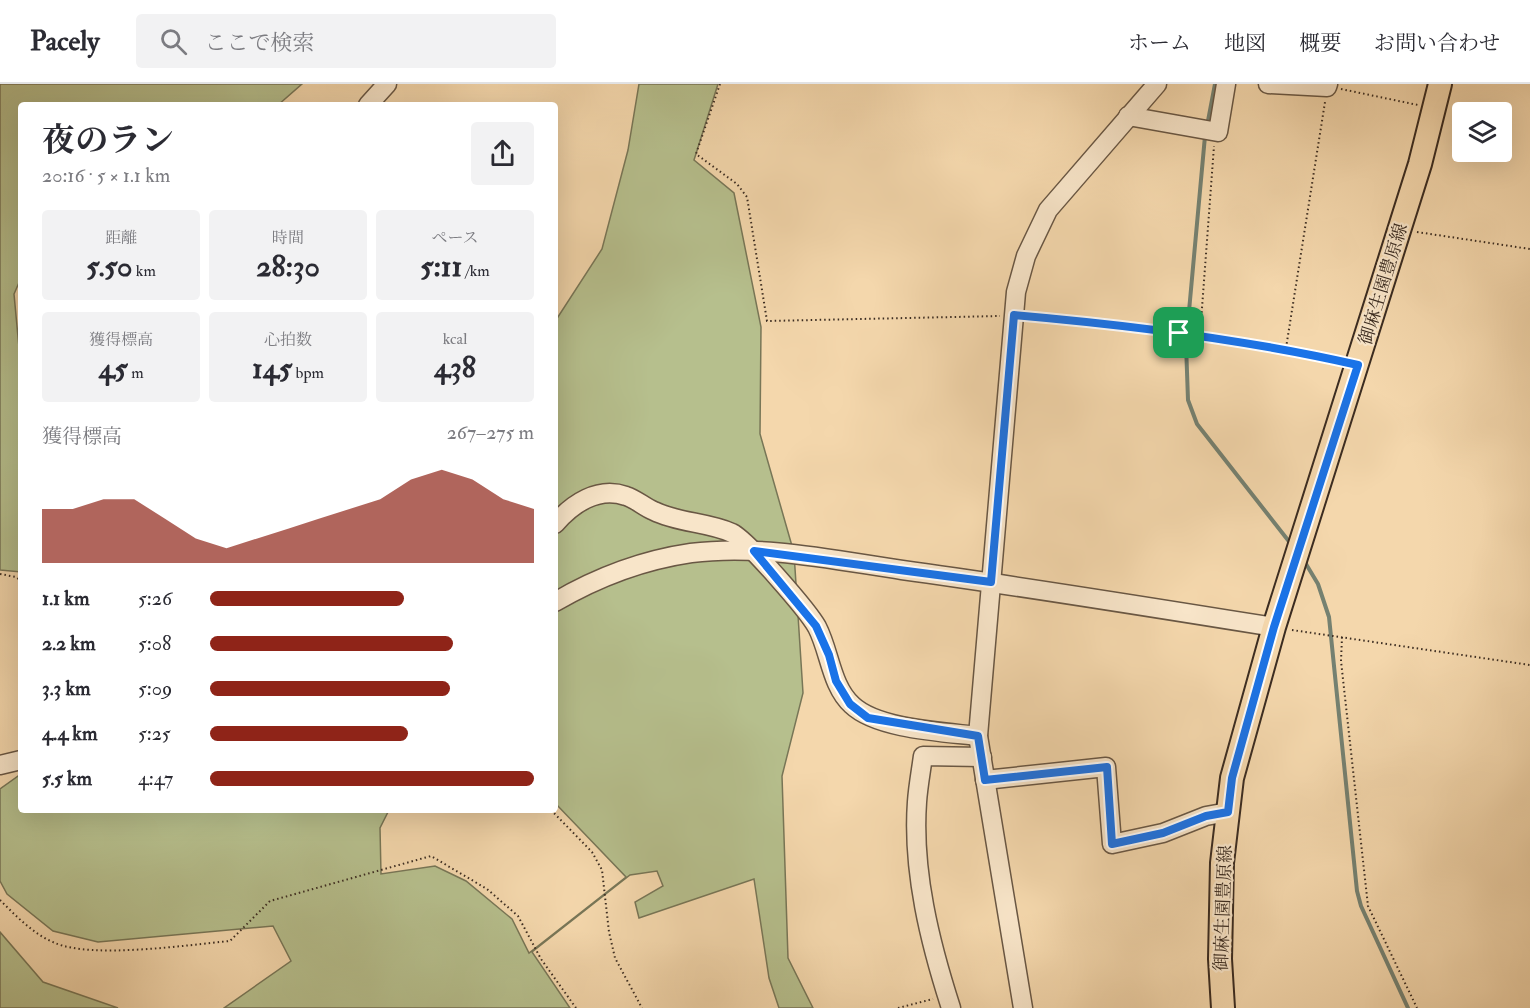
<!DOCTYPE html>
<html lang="ja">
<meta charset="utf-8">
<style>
:root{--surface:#fff;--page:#f2f2f3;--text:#2b2b33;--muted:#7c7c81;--line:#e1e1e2;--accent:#8f2418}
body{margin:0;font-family:"IM FELL Double Pica","Noto Serif JP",serif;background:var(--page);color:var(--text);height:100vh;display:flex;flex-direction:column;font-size:22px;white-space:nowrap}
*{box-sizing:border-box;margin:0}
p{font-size:20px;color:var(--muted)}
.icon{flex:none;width:33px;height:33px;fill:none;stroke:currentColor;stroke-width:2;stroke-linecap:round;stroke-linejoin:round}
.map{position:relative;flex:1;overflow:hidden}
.details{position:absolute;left:18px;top:18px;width:540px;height:711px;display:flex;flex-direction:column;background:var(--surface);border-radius:6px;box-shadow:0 6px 24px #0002}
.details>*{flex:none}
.controls{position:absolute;left:1452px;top:18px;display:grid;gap:12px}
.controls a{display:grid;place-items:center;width:60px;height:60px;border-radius:6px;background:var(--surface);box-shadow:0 6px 24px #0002;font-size:30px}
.pin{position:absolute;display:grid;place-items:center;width:51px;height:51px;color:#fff;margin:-26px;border-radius:12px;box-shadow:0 3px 9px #0006}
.round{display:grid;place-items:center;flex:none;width:63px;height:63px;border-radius:6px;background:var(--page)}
.head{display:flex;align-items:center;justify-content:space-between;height:102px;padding:0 24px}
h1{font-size:33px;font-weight:700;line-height:45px}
.metrics{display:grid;grid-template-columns:repeat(3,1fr);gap:9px;height:102px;padding:6px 24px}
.metrics div{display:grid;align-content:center;border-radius:6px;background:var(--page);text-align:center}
.metrics b{font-size:30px;font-weight:700}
.metrics small{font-size:16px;font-weight:400}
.metrics p{font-size:16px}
.chart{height:168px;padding:12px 24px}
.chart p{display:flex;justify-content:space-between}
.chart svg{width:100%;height:108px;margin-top:6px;fill:var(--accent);opacity:.7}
ul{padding:0 24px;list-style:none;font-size:20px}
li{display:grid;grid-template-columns:96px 72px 1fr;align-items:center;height:45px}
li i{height:15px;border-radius:8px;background:var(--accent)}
header{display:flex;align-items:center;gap:36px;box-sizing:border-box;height:84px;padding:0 30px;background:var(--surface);border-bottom:2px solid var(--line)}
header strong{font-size:28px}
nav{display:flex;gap:33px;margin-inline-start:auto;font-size:21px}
.search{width:420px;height:54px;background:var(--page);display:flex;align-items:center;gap:15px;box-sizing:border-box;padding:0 21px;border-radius:6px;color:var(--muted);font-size:22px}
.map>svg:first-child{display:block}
.green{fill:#b6bf8d;stroke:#787657;stroke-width:1.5}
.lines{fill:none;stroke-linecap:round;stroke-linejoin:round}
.stream{stroke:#758171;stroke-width:4}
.minor-casing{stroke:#695744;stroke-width:21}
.major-casing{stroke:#3b2c21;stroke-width:26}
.path{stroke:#3b2c21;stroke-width:2;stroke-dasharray:1.5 3;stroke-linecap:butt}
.minor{stroke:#f8e5c9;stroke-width:18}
.major{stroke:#f4d7ac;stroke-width:22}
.route-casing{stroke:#fff;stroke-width:12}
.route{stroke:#1a73e8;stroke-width:8}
.labels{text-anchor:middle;stroke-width:4.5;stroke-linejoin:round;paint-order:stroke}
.street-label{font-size:18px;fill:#3b2c21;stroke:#f8e5c9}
</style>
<header>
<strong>Pacely</strong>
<div class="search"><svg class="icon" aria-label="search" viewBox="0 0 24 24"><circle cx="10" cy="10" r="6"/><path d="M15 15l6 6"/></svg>ここで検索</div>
<nav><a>ホーム</a><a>地図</a><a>概要</a><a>お問い合わせ</a></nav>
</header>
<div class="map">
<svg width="1530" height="924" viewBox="0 0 1530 924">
<rect width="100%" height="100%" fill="#f4d7ac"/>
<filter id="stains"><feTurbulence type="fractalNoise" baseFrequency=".00333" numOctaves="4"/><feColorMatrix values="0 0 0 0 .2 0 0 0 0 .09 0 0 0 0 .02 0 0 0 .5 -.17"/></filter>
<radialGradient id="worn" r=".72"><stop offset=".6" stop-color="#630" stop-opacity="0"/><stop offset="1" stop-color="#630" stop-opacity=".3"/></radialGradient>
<!-- green -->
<g class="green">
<polygon points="0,0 302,0 278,21 21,21 21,194 14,210 21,285 21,488 0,486"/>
<polygon points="639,0 718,0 694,76 734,109 761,243 760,350 794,469 803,609 782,692 788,874 813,924 779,924 769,894 754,795 639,834 635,818 663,802 657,787 630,791 532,868 570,924 224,924 291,877 273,842 98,858 53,847 7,810 0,797 0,705 21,690 21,726 389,726 380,744 381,790 435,782 466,797 512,835 529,869 626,793 555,719 555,226 556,236 602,165 628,66"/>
<polygon points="0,848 43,898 118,924 0,924"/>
</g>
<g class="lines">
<!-- stream -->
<g class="stream">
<polyline points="1207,42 1215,0"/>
<polyline points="1205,52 1186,260 1188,316 1197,340 1291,460"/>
<polyline points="1303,475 1318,500 1329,533 1357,807 1361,822 1408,924"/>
</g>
<defs>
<g id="minor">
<polyline points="1268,0 1327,3 1328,0"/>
<polyline points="368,21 387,0"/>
<polyline points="1128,32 1218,48 1226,0"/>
<path d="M555,440C572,420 598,402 626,412C636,415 644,423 654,427C678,439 708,438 732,449C748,457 808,527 817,543C830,568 831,602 852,621C877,645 943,648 978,652"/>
<path d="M555,518C596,494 643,476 691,469C760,460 834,476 902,486C1026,503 1150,523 1274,543"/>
<polyline points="0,681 21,676"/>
<polyline points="985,696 1106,683 1112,760 1163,749 1206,732 1228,728"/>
<path d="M951,924C930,859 912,787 917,718C918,703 921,687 923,672L982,673"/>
<polyline points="1023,924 978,652 1016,208 1026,172 1048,126 1157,0"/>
</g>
<polyline id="major" points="1223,924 1220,875 1222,779 1232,694 1274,543 1420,80 1440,0"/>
</defs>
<!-- minor casing -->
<use href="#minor" class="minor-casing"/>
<!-- major casing -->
<use href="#major" class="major-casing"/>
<!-- path -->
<g class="path">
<polyline points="720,0 696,70 737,100 747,113 767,237 1000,232"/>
<polyline points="1341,5 1418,21"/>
<polyline points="1417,148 1530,165"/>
<path d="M1030,233C1134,241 1238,253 1339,276"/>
<polyline points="1200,251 1214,62"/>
<polyline points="1286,264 1325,18"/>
<polyline points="0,490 16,493 21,497"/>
<polyline points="1292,546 1530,581"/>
<polyline points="1342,553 1341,577 1368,822 1417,924"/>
<polyline points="551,726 592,768 602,786 609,848 615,874 642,924"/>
<path d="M0,816C16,832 33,850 55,859C92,875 187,861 230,857L270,817L431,772L487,805L518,832L541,875L576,924"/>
<polyline points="898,924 933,915"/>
</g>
<!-- minor -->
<use href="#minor" class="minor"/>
<!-- major -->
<use href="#major" class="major"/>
</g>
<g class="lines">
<defs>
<path id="route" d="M1014,231C1130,241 1244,255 1358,281L1274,543L1232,694L1228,728L1206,732L1163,749L1112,760L1107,683L985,696L978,652L868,634L850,620L836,597L829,571L816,542L754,467L991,498Z"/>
</defs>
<!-- route casing -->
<use href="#route" class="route-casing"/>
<!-- route -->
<use href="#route" class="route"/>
</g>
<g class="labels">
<!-- street labels -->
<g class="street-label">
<text transform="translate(1383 200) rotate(-73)" y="6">御麻生園豊原線</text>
<text transform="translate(1223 824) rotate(-88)" y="6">御麻生園豊原線</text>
</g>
</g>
<rect width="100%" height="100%" filter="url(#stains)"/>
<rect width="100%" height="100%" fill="url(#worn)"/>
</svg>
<div class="controls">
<a><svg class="icon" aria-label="layers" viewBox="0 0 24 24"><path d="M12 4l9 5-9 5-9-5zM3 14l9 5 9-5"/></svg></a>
</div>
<div class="pin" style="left:1179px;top:249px;background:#1e9e55"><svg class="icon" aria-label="arrive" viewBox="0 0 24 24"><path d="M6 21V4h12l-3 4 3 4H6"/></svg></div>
<section class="details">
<div class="head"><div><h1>夜のラン</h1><p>20:16 · 5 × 1.1 km</p></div><a class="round"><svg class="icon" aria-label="share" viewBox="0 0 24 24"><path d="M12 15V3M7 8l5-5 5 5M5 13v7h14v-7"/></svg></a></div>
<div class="metrics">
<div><p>距離</p><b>5.50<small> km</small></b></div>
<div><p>時間</p><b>28:30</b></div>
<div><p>ペース</p><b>5:11<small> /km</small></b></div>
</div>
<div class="metrics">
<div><p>獲得標高</p><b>45<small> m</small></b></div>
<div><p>心拍数</p><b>145<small> bpm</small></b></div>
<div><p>kcal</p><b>438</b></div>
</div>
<div class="chart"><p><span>獲得標高</span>267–275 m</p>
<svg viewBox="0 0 160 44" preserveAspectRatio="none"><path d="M0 44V22L10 22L20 18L30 18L40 26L50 34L60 38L70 34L80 30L90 26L100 22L110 18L120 10L130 6L140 10L150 18L160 22V44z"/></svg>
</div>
<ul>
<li><b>1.1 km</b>5:26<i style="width:60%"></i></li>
<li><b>2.2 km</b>5:08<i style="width:75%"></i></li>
<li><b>3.3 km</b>5:09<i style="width:74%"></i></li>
<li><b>4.4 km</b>5:25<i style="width:61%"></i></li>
<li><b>5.5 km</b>4:47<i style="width:100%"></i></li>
</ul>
</section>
</div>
